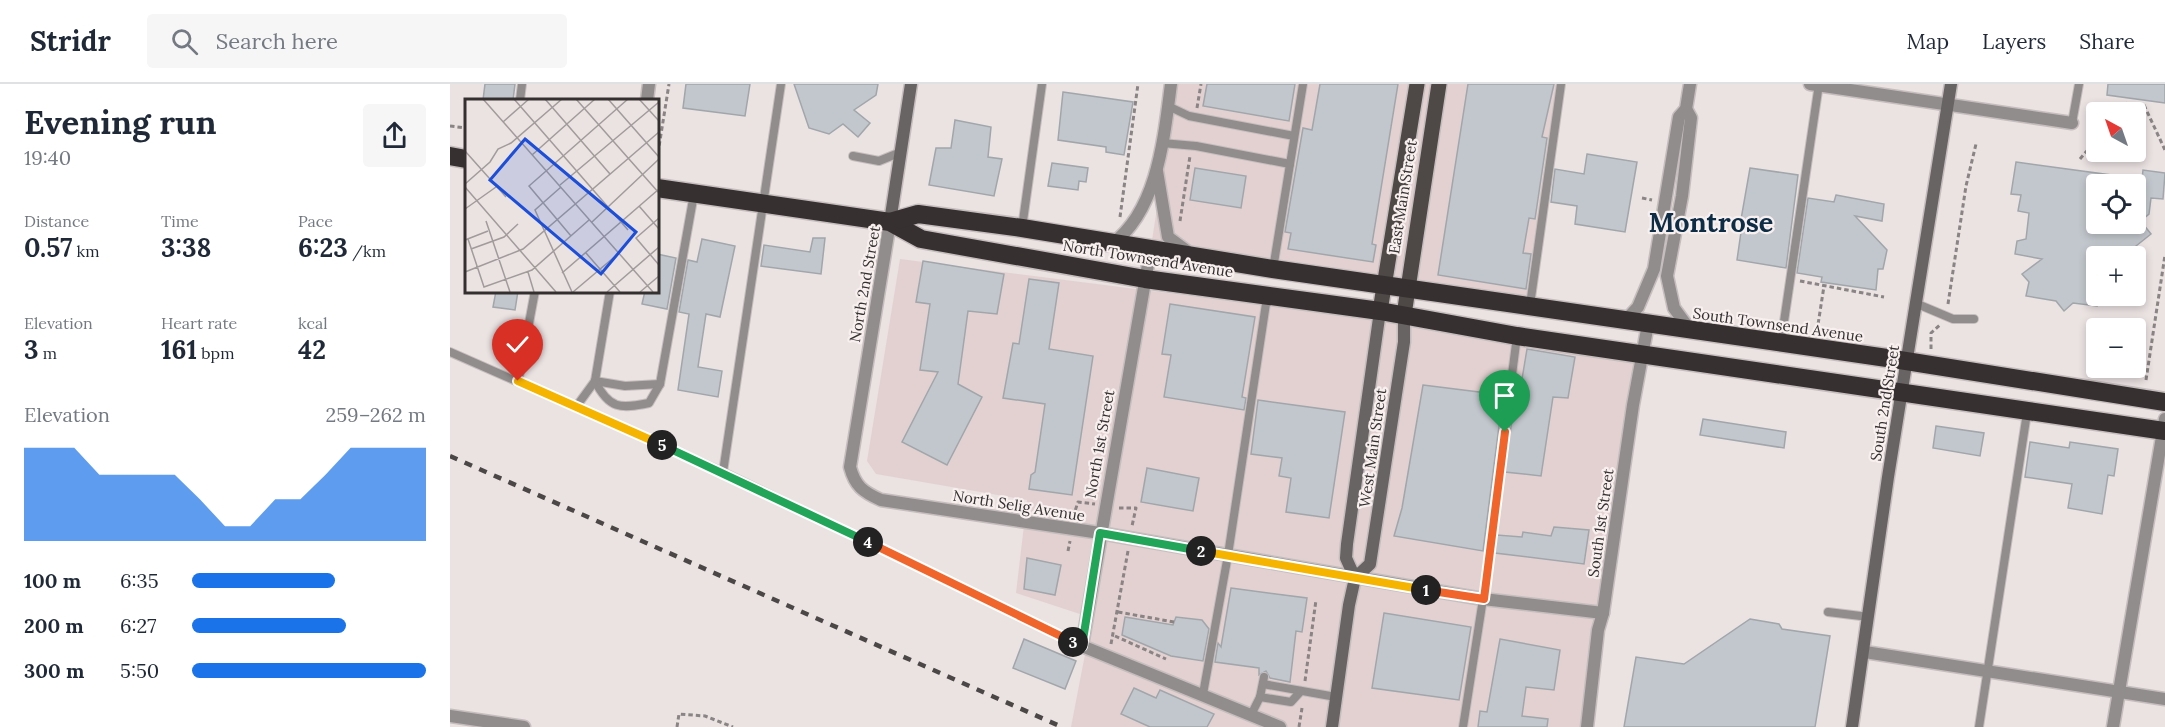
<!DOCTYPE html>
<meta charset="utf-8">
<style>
:root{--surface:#fff;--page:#f6f6f7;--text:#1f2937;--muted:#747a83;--line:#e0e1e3;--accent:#1a73e8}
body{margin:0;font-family:Lora,serif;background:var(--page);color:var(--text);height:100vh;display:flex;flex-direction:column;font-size:22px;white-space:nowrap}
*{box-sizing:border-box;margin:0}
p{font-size:20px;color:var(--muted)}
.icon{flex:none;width:33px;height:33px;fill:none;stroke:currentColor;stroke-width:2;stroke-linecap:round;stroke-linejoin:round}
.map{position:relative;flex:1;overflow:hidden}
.drawer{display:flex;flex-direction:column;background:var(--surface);width:450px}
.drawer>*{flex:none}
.needle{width:39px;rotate:320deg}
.tools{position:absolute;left:1636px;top:18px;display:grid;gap:12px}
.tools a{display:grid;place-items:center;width:60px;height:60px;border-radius:6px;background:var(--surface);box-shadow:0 3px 9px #0003;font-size:30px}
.pin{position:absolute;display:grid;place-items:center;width:51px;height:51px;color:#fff;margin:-62px -26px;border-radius:50% 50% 50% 0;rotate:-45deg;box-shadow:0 0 6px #0007}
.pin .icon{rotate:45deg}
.km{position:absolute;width:30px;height:30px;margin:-15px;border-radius:50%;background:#222;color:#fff;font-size:16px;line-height:30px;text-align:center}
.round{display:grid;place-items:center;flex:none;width:63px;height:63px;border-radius:6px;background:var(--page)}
.headline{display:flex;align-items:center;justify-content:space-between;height:102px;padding:0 24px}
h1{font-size:33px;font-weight:700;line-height:45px}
.metrics{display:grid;grid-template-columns:repeat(3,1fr);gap:9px;height:102px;padding:6px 24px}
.metrics div{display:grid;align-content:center}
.metrics b{font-size:26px;font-weight:700}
.metrics small{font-size:16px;font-weight:400}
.metrics p{font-size:16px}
.chart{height:168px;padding:12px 24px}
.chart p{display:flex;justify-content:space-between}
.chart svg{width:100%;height:108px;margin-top:6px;fill:var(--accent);opacity:.7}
ul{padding:0 24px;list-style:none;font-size:20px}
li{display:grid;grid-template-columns:96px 72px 1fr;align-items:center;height:45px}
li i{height:15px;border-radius:8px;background:var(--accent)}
header{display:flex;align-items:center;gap:36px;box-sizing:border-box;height:84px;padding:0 30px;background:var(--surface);border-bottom:2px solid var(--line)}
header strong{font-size:28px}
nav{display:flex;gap:33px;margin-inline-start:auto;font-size:21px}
.search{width:420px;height:54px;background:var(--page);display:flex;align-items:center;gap:15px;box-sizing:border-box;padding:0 21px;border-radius:6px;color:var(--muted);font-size:22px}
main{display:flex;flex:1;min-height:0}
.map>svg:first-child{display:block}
.built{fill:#e3d1d1}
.building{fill:#c2c7cd;stroke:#a1a6ab;stroke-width:1.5}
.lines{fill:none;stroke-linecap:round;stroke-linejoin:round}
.lane-casing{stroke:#c6bebe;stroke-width:10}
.street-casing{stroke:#c6bebe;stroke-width:15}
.secondary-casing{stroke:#c6bebe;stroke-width:15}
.primary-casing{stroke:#c6bebe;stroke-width:18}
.highway-casing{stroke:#c6bebe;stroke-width:21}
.path{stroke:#8a8484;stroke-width:3;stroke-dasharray:4.5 3;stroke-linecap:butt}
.lane{stroke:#918d8d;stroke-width:8}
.street{stroke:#918d8d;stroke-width:12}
.secondary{stroke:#696464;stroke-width:12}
.primary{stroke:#4e4847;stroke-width:15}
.highway{stroke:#373030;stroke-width:18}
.rail{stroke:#4b4747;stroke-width:4.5;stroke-dasharray:8 8;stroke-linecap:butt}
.split-1-casing{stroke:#fff;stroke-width:12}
.split-2-casing{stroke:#fff;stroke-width:12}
.split-3-casing{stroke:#fff;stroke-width:12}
.split-4-casing{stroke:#fff;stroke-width:12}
.split-5-casing{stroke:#fff;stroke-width:12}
.split-6-casing{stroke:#fff;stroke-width:12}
.split-1{stroke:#f0652b;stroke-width:8}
.split-2{stroke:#f5b400;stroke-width:8}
.split-3{stroke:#22a559;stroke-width:8}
.split-4{stroke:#f0652b;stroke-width:8}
.split-5{stroke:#22a559;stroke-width:8}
.split-6{stroke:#f5b400;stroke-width:8}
.labels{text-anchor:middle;stroke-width:4.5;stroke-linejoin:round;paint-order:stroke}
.street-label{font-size:15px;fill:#343030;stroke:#f8efef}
.town-label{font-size:27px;font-weight:bold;fill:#0d2c46;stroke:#f8efef}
.inset-road{fill:none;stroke:#a29b9b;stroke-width:1.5}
.view{fill:#1d4ed8;fill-opacity:0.15;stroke:#1d4ed8;stroke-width:3}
.inset-edge{fill:none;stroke:#343030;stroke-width:3}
</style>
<header>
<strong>Stridr</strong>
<div class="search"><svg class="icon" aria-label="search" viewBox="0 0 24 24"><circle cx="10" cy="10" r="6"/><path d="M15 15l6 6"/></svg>Search here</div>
<nav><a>Map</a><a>Layers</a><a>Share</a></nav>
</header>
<main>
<section class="drawer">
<div class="headline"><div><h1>Evening run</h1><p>19:40</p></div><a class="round"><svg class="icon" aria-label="share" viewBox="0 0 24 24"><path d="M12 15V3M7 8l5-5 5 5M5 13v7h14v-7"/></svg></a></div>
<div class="metrics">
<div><p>Distance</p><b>0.57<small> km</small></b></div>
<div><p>Time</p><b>3:38</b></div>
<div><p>Pace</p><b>6:23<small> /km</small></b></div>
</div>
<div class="metrics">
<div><p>Elevation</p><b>3<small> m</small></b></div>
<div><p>Heart rate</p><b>161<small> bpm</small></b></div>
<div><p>kcal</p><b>42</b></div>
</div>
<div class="chart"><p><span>Elevation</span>259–262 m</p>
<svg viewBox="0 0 160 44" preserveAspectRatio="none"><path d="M0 44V6L10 6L20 6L30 17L40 17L50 17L60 17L70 27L80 38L90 38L100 27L110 27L120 17L130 6L140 6L150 6L160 6V44z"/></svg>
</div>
<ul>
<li><b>100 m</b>6:35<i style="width:61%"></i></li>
<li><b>200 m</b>6:27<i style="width:66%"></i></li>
<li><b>300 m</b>5:50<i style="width:100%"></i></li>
</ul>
</section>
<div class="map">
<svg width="1715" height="643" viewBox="0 0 1715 643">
<rect width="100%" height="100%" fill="#ebe2e2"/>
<!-- built -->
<g class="built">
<polygon points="726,0 1114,0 1080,222 701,163"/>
<polygon points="450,175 1192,269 1138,643 621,643 642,534 566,509 577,416 426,390 417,377"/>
</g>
<!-- building -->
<g class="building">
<polygon points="35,0 65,0 63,16 33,16"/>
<polygon points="236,0 300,0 295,32 233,24"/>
<polygon points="344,0 428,0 426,11 404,26 420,39 408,53 393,40 379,50 359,44"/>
<polygon points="757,0 845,0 839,37 753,22"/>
<polygon points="870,0 948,0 922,160 926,161 923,178 838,165 841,149 835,148 853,44 862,46"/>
<polygon points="1018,0 1104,0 1092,53 1097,54 1085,135 1079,134 1073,169 1081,170 1076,205 988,191"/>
<polygon points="1658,0 1715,0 1715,19 1657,11"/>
<polygon points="613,8 683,18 674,71 656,68 656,63 608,56"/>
<polygon points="505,36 541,43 538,73 552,75 544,112 479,101 486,64 501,64"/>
<polygon points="1137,70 1187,78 1175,148 1125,140 1127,122 1101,118 1105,85 1134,90"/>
<polygon points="1566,78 1676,93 1675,100 1647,100 1647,140 1686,140 1686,95 1692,95 1693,86 1715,89 1713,115 1701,114 1699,130 1687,140 1693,140 1701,150 1686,162 1694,172 1647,172 1647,222 1623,219 1614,227 1606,217 1576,212 1579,198 1572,190 1592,175 1565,170 1567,157 1576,155 1579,129 1568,127 1571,111 1561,110"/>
<polygon points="602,79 638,84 636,98 629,97 628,106 598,102"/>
<polygon points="745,84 796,92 791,124 740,116"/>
<polygon points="1300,84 1348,91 1336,184 1287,176 1292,141 1290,141"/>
<polygon points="1386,111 1434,120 1432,137 1405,132 1437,166 1433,185 1428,185 1426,206 1371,198 1372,193 1347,189 1358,114 1384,118"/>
<polygon points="363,154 375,154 371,190 311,182 314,161 360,168"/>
<polygon points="252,155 285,162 270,233 256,230 248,283 272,287 268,313 228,306 239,230 229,228 238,176 247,178"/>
<polygon points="207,170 226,174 217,225 192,220 195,207 207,207"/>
<polygon points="473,177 554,190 547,230 518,227 508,300 532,313 497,381 452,358 488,288 470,286 480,220 466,218"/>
<polygon points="579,195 609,199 599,265 643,272 622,411 579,405 581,391 585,388 595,320 553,314 563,259 569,260"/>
<polygon points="46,207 68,207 65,226 43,223"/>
<polygon points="720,220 805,233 792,313 796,314 794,326 714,313 721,271 712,270"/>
<polygon points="1077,265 1125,273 1118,314 1103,313 1091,392 1055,388 1065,313 1069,313"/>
<polygon points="973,301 1053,311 1033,467 944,452 952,424"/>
<polygon points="808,316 895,328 879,434 836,428 841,394 829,392 832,374 801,370"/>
<polygon points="1253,335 1336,348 1334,364 1250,351"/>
<polygon points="1486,342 1534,349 1530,372 1483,364"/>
<polygon points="1580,358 1619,364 1620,358 1668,365 1664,392 1658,391 1652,430 1618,424 1622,400 1575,393"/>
<polygon points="697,384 749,394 743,427 691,418"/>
<polygon points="1104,443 1139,446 1134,480 1045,469 1047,451 1072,453 1073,448 1101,452"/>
<polygon points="577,474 611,481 605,511 574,505"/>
<polygon points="781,504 857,514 852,548 846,547 840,598 820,594 816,587 809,591 809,584 765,578 768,559 771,563"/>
<polygon points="934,529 1021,543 1009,616 922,604"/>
<polygon points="675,533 723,541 726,533 752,536 759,545 753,577 721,572 672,551"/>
<polygon points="1300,535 1329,540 1332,545 1380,552 1365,643 1174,643 1186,573 1234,580"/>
<polygon points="574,555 626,577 615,605 563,584"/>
<polygon points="1050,555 1110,566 1104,606 1076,603 1072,632 1098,635 1097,643 1028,643 1030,627 1037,628"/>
<polygon points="684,604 706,614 710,606 764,630 757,643 700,643 671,630"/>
</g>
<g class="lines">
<defs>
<g id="lane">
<polyline points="70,16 72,0"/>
<polyline points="718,22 739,32 844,52"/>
<polyline points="1622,39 1629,0"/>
<polyline points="712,59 746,62 840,80"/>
<polyline points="403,72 429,77 451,68"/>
<polyline points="572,144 592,0"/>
<polyline points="823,185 853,0"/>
<polyline points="1465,219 1503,235 1524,235"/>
<polyline points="1080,221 1111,0"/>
<polyline points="1331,258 1369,0"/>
<polyline points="0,268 273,388 632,562"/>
<polyline points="145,297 175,302 210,300 244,110"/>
<path d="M145,297C159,325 170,325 199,319L210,300"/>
<polyline points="68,298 85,207"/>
<polyline points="126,323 145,297 160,207"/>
<polyline points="273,388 331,0"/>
<polyline points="1378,528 1419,533"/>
<polyline points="813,600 886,613"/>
<polyline points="753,610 778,471 817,213"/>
<polyline points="810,613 841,618 851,607"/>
<polyline points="801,631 810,613 814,593"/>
<polyline points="1013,643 1033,515 1067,252"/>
<polyline points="1529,643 1577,329"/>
</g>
<g id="street">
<polyline points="1360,0 1622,39"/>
<polyline points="197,16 199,0"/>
<polyline points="1236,25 1241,34 1232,112 1217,192 1224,224 1240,246"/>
<polyline points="707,87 718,153 737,167"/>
<path d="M440,138L400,383C405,402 413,408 431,416L650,449L1033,515L1153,529"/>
<path d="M662,160C708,126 714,53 721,0"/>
<polyline points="701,163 632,562 830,643"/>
<polyline points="1175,237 1188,223 1204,185 1229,33 1236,25 1240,0"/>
<polyline points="1415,568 1715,615"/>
<polyline points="0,632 74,643"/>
<polyline points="1137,643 1148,546 1153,529 1183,321 1198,240"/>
<polyline points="1663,643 1715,335"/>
</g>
<g id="secondary">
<polyline points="440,138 461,0"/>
<polyline points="905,494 896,474 897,460 930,227"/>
<polyline points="882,643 899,521 905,494 920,480 954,258 954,231"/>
<polyline points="1402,643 1438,393 1501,0"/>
</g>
<g id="primary">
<polyline points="930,227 967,0"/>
<polyline points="954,231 989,0"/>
</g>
<g id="highway">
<polyline points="0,72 16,75"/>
<polyline points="207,104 440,138 471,155 695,195 930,227 1067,252 1715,347"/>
<polyline points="440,138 468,130 572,144 823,185 1437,274 1715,318"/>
</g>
</defs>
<!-- lane casing -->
<use href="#lane" class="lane-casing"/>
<!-- street casing -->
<use href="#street" class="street-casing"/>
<!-- secondary casing -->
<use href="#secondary" class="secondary-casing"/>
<!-- primary casing -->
<use href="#primary" class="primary-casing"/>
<!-- highway casing -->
<use href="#highway" class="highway-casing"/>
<!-- path -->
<g class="path">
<polyline points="1694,21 1715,66"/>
<polyline points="747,24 751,0"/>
<polyline points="1670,28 1678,18"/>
<polyline points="0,42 16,44"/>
<polyline points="208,69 219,0"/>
<polyline points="1630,75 1647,55"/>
<polyline points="1192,114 1202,116"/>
<polyline points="670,133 688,0"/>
<polyline points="730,137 740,72"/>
<polyline points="1350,197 1434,213"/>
<polyline points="1498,220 1516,102 1526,60"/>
<polyline points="1367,247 1374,202"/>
<polyline points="1481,265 1481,249 1491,240"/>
<polyline points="1696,296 1715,171"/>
<polyline points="669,424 686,424 682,442"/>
<polyline points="623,433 628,418 645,420"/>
<polyline points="618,467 620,457"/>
<polyline points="668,528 724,538"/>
<polyline points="665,552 716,575"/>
<polyline points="661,560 678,467"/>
<polyline points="855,597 866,516"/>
<polyline points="227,643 229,630 255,632 283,643"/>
<polyline points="849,643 852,624"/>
</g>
<!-- lane -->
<use href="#lane" class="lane"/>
<!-- street -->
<use href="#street" class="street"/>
<!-- secondary -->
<use href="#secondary" class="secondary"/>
<!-- primary -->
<use href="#primary" class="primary"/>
<!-- highway -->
<use href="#highway" class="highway"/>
<!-- rail -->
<polyline class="rail" points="0,372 612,643"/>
</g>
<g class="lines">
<defs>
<polyline id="split-1" points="976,506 1034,515 1055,348"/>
<polyline id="split-2" points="751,467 976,506"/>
<polyline id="split-3" points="623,558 632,562 650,449 751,467"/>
<polyline id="split-4" points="418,458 623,558"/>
<polyline id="split-5" points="212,361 418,458"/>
<polyline id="split-6" points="68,297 212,361"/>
</defs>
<!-- split-1 casing -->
<use href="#split-1" class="split-1-casing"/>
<!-- split-2 casing -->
<use href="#split-2" class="split-2-casing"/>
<!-- split-3 casing -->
<use href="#split-3" class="split-3-casing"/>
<!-- split-4 casing -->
<use href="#split-4" class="split-4-casing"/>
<!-- split-5 casing -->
<use href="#split-5" class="split-5-casing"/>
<!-- split-6 casing -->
<use href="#split-6" class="split-6-casing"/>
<!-- split-1 -->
<use href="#split-1" class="split-1"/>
<!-- split-2 -->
<use href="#split-2" class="split-2"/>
<!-- split-3 -->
<use href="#split-3" class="split-3"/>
<!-- split-4 -->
<use href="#split-4" class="split-4"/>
<!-- split-5 -->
<use href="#split-5" class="split-5"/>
<!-- split-6 -->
<use href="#split-6" class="split-6"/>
</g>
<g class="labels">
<!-- street labels -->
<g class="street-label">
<text transform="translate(953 113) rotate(-81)" y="5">East Main Street</text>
<text transform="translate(698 175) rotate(9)" y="5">North Townsend Avenue</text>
<text transform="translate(415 200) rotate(-80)" y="5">North 2nd Street</text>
<text transform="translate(1328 241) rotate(8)" y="5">South Townsend Avenue</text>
<text transform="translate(1435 319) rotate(-81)" y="5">South 2nd Street</text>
<text transform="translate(650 360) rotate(-80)" y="5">North 1st Street</text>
<text transform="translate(923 364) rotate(-82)" y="5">West Main Street</text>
<text transform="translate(569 422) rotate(9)" y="5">North Selig Avenue</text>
<text transform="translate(1151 439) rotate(-82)" y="5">South 1st Street</text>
</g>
<!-- town labels -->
<g class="town-label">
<text x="1261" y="148">Montrose</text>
</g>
</g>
<!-- overview -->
<g transform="translate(15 15)">
<rect width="194" height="194" fill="#ebe2e2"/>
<path class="inset-road" d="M18,0L188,193M49,0L163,131M80,0L145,75M111,0L194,94M143,0L194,58M174,0L194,22M38,23L64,0M0,52L41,98M67,56L130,0M0,85L25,63L33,50L46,44L97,0M95,86L194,3M0,88L91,193M96,88L70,111L107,193M174,107L194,130M0,110L31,88M194,119L171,139L194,166M21,122L45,193M127,123L194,60M106,137L64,87L163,0M3,140L19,188L67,171L124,121M0,141L23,132M6,150L39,138L53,125M121,154L155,193M0,173L58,150L194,33M63,173L69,193M97,174L194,90M108,193L153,155M142,193L194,148M175,193L194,177"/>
<path class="view" d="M60,40L171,133L136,175L25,81Z"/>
<rect width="194" height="194" class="inset-edge"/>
</g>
</svg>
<div class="tools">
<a><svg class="needle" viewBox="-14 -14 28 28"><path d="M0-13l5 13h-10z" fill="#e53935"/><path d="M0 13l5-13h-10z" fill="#747a83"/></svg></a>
<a><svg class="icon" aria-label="locate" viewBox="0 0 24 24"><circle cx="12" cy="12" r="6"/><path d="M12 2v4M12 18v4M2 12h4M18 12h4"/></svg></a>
<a>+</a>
<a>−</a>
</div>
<div class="pin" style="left:1055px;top:348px;background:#1e9e55"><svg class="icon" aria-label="arrive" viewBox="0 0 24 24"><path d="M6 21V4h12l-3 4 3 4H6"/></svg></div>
<div class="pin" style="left:68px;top:297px;background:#d93025"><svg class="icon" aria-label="check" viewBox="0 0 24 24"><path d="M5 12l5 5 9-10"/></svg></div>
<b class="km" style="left:976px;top:506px">1</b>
<b class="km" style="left:751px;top:467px">2</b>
<b class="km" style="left:623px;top:558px">3</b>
<b class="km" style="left:418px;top:458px">4</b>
<b class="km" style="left:212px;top:361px">5</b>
</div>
</main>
